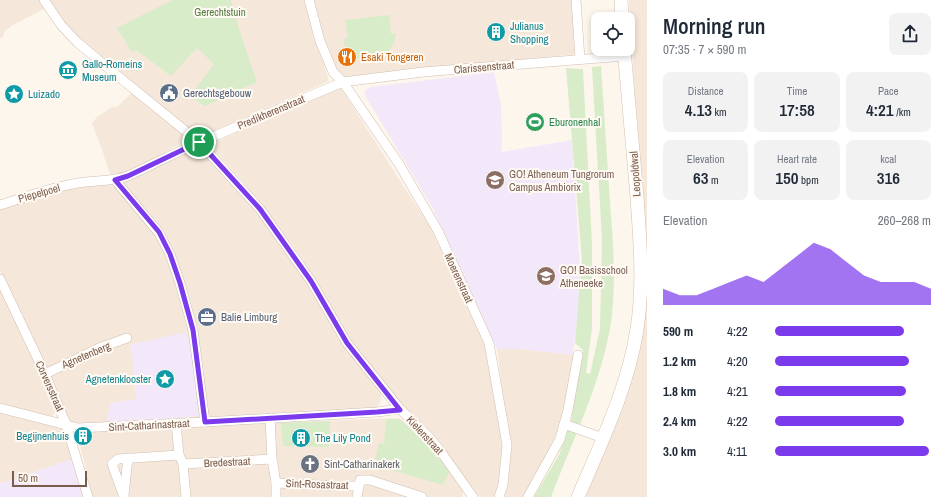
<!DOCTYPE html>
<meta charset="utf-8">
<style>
:root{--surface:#fff;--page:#f2f2f3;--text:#1f2937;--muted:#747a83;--accent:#7c3aed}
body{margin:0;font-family:"Archivo Narrow",sans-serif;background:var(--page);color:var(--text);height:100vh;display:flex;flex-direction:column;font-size:15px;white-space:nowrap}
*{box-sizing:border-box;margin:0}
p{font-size:13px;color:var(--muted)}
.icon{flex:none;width:22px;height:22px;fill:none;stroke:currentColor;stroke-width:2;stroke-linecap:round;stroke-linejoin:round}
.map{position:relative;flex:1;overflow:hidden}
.details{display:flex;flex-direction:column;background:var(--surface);width:300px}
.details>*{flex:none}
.buttons{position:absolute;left:591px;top:12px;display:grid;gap:8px}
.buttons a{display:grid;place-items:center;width:44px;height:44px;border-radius:8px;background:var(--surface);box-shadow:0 2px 6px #0003;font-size:20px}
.scale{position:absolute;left:12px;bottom:10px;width:75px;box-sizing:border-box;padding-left:4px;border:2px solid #7a5c4d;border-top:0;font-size:11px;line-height:14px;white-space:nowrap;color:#7a5c4d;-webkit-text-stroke:3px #fffaf3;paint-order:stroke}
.pin{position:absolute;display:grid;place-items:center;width:34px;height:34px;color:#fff;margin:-17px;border:2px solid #fff;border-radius:50%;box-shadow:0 1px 4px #0007}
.round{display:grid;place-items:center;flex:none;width:42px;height:42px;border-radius:8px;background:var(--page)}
.overview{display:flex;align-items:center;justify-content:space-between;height:68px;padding:0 16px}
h1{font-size:22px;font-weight:600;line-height:30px}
.metrics{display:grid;grid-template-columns:repeat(3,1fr);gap:6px;height:68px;padding:4px 16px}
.metrics div{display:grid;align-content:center;border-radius:8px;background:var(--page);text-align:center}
.metrics b{font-size:17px;font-weight:600}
.metrics small{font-size:11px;font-weight:400}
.metrics p{font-size:11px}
.chart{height:112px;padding:8px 16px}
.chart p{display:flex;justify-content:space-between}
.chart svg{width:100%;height:72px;margin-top:4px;fill:var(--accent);opacity:.7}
ul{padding:0 16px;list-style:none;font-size:13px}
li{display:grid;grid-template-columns:64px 48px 1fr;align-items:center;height:30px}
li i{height:10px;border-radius:5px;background:var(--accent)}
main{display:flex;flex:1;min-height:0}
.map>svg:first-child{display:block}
.residential{fill:#f5e8da}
.education{fill:#f3e8fa}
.green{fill:#d8ecc9}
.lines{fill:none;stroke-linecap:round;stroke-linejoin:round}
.street-casing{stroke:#d1beb0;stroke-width:10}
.secondary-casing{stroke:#d6c0b0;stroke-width:14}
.street{stroke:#fff;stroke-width:9}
.secondary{stroke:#fff;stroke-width:13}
.route-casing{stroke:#fff;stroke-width:8}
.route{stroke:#7c3aed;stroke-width:5}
.labels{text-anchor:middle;stroke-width:4;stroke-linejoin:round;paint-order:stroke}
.park-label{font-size:11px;fill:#537a41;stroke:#fffaf3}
.culture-label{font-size:11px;fill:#0d838f;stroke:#fffaf3;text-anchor:start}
.food-label{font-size:11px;fill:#c56008;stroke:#fffaf3;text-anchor:start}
.street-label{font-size:11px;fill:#7a5c4d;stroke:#fffaf3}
.service-label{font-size:11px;fill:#4e5e75;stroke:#fffaf3;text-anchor:start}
.leisure-label{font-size:11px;fill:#27864d;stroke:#fffaf3;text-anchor:start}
.education-label{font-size:11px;fill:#785e54;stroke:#fffaf3;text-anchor:start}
.worship-label{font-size:11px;fill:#5b616d;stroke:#fffaf3;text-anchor:start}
</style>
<main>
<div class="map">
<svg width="647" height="497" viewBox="0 0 647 497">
<rect width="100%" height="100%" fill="#fdf6ec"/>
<!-- residential -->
<g class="residential">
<polygon points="0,0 41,0 46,8 11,26 4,32 3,38 2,36 2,38 0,38"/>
<polygon points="47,0 305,0 312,28 329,81 200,137 88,49 58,16"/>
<polygon points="313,0 574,0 577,54 347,77 340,74 336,69 329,48 323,40"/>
<polygon points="629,0 647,0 647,497 584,497 636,360 639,159"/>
<polygon points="339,85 417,207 429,224 485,345 504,443 497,497 480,497 448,455 404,409 351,341 315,279 292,244 244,183 212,148 213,143 216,142"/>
<polygon points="133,92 185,136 186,139 178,145 129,173 110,174 101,147 92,123 98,116 114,106 115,108 119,105"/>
<polygon points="196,148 205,154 260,215 297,267 318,301 381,393 381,400 377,408 208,419 195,330 170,251 121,183"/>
<polygon points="108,184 119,189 156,233 167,255 191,337 202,419 80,424 72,422 68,418 26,324 0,271 0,207 75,185"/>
<polygon points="0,286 58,408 52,416 0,405"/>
<polygon points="497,349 520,349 573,355 570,376 560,424 553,442 523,497 502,497 506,420"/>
<polygon points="0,409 65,427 72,459 0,484"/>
<polygon points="400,418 430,444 464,490 462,497 93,497 77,434 78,432 261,423"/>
</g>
<!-- education -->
<g class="education">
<polygon points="494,72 501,105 502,142 501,143 502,152 572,140 581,287 573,355 520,349 497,349 432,207 366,97 364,91 371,87"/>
<polygon points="187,332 192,356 199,416 160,419 107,422 107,411 110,410 109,403 136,399 132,350 130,350 129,345"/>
<polygon points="72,459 85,497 0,497 0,484"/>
</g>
<!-- green -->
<g class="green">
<polygon points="172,0 231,0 239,29 257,82 205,106 193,99 196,95 193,92 214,64 197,48 171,76 136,50 132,52 117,28"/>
<path d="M389,15L391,34L396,33C394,66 348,70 343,39L348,38L345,20Z"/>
<path d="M601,66C604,112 607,157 610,202C613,244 617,287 610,329C599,387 572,442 551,497H534L559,455L571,421L583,350L575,343L582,260L566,68L583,69L592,244V328L586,373L590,374L600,329L602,240L592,67Z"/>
<polygon points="386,419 397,419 402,421 429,446 449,472 443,485 374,465 379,443 384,444"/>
<polygon points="330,421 329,447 283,446 281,423"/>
</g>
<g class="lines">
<defs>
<g id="street">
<polyline points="44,0 61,25 77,42 108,68 199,142 260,209 311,281 347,343 400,409 429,437 439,449 473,497"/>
<polyline points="309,0 320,41 333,72 343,82 399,164 438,231 489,343 507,445 503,485 499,497"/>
<polyline points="576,0 580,59"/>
<polyline points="115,180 159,233 170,254 180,283 193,330 205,422"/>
<path d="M0,205C26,197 52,187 78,183C96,180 110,182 128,176L199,142L217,135L343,82L423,72L625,56"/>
<polyline points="0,279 45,374 66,424 88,497"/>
<polyline points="45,374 99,348 127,338"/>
<polyline points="0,408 78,428 205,422 377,412 400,409"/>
<polyline points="270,418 272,459 276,483 276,497"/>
<polyline points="176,423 179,455 183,464 186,497"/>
<polyline points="564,424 603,438"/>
<polyline points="183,464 272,459"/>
<polyline points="276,483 339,486 359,486"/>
<polyline points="124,495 128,458"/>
<polyline points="124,497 112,464 118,459 179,455"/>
<polyline points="357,497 360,480 370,480 422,497"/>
<polyline points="528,497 560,439 568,410 578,355"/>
</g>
<g id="secondary">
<polyline points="621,0 622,19"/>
<path d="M578,497C601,443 628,388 637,329C644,285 640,241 637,197C633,147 628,98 624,49"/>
</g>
</defs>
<!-- street casing -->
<use href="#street" class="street-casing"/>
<!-- secondary casing -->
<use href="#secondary" class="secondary-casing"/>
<!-- street -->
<use href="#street" class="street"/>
<!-- secondary -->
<use href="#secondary" class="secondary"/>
</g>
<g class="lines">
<defs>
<polygon id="route" points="199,142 260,209 311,281 347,343 400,410 377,412 205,422 193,330 180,283 170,254 159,232 115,180 128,176"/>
</defs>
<!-- route casing -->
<use href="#route" class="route-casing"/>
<!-- route -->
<use href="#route" class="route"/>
</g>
<!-- icons -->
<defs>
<symbol id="building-disc" viewBox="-11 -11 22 22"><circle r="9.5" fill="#0f9aa8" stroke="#fffaf3"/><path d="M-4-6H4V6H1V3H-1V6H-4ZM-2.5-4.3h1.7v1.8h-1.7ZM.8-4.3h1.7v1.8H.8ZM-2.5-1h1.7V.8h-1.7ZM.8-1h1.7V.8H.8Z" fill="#fff"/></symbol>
<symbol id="restaurant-disc" viewBox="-11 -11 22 22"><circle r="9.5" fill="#e8710a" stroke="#fffaf3"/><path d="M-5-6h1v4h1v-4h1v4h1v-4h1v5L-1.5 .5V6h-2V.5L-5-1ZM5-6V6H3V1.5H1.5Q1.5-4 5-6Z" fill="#fff"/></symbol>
<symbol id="museum-disc" viewBox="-11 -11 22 22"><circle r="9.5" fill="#0f9aa8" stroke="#fffaf3"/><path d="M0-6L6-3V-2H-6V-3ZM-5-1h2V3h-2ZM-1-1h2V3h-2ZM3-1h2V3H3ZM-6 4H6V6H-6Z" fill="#fff"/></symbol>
<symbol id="civic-disc" viewBox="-11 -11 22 22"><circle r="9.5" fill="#5c6f8a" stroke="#fffaf3"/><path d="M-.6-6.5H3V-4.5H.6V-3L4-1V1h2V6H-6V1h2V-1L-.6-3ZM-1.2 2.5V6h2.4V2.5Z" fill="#fff"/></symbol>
<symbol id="sight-disc" viewBox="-11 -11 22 22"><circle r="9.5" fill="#0f9aa8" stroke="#fffaf3"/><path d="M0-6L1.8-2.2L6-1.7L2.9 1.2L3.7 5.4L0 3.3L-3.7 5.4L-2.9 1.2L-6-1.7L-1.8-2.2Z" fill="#fff"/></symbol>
<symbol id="stadium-disc" viewBox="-11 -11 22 22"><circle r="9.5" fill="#2e9e5b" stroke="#fffaf3"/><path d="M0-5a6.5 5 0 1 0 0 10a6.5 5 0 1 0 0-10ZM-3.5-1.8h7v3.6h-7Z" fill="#fff"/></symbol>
<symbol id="school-disc" viewBox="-11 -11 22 22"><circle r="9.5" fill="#8d6e63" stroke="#fffaf3"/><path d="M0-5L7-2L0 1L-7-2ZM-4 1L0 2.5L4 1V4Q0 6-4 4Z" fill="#fff"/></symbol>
<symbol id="office-disc" viewBox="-11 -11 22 22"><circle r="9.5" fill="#5c6f8a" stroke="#fffaf3"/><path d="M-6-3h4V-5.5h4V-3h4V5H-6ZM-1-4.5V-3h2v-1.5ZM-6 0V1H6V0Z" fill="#fff"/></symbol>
<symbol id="church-disc" viewBox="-11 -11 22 22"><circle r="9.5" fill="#6b7280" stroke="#fffaf3"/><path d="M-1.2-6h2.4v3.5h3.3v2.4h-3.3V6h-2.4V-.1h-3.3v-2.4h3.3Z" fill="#fff"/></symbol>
</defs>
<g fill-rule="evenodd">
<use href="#building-disc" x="485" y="21" width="22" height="22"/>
<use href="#restaurant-disc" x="336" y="46" width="22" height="22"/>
<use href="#museum-disc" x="57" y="59" width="22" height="22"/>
<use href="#civic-disc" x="158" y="82" width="22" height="22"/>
<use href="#sight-disc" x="3" y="83" width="22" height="22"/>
<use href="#stadium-disc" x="524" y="111" width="22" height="22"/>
<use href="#school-disc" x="484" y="169" width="22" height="22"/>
<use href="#school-disc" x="535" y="265" width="22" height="22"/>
<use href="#office-disc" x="196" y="306" width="22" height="22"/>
<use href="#sight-disc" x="154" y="368" width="22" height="22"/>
<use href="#building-disc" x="72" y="425" width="22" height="22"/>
<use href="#building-disc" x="290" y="427" width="22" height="22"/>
<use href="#church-disc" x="299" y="453" width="22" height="22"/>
</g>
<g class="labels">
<!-- park labels -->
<g class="park-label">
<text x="220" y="16">Gerechtstuin</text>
</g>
<!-- culture labels -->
<g class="culture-label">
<text x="510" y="30">Julianus<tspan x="510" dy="13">Shopping</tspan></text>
<text x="82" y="68">Gallo-Romeins<tspan x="82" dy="13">Museum</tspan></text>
<text x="28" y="98">Luizado</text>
<text x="151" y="383" text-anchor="end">Agnetenklooster</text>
<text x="69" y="440" text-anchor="end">Begijnenhuis</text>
<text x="315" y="442">The Lily Pond</text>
</g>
<!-- food labels -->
<g class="food-label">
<text x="361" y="61">Esaki Tongeren</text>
</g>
<!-- street labels -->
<g class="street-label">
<text transform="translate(484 67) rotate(-5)" y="4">Clarissenstraat</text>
<text transform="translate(271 112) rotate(-23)" y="4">Predikherenstraat</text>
<text transform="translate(635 174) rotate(-94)" y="4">Leopoldwal</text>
<text transform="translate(39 193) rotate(-16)" y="4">Piepelpoel</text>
<text transform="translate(459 278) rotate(65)" y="4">Moerenstraat</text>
<text transform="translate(86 355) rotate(-23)" y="4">Agnetenberg</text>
<text transform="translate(50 386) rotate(66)" y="4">Corversstraat</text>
<text transform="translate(149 425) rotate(-3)" y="4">Sint-Catharinastraat</text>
<text transform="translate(425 435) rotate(47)" y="4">Kielenstraat</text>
<text transform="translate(227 462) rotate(-3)" y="4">Bredestraat</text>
<text transform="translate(317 484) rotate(2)" y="4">Sint-Rosastraat</text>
</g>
<!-- service labels -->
<g class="service-label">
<text x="183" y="97">Gerechtsgebouw</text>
<text x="221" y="321">Balie Limburg</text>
</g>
<!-- leisure labels -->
<g class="leisure-label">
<text x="549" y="126">Eburonenhal</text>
</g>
<!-- education labels -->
<g class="education-label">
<text x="509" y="178">GO! Atheneum Tungrorum<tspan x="509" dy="13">Campus Ambiorix</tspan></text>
<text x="560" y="274">GO! Basisschool<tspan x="560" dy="13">Atheneeke</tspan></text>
</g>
<!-- worship labels -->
<g class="worship-label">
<text x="324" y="468">Sint-Catharinakerk</text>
</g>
</g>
</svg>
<div class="buttons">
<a><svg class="icon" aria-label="locate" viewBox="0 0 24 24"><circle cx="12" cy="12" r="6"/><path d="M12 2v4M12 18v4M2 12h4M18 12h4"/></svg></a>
</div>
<div class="scale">50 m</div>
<div class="pin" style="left:199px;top:142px;background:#1e9e55"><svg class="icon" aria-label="arrive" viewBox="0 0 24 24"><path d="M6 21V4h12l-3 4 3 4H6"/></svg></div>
</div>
<section class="details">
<div class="overview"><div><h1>Morning run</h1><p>07:35 · 7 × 590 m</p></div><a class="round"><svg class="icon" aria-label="share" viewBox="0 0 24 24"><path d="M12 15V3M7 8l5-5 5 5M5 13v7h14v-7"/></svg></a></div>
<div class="metrics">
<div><p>Distance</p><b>4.13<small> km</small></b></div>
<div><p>Time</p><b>17:58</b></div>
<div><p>Pace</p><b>4:21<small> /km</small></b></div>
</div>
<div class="metrics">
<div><p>Elevation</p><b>63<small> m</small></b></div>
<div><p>Heart rate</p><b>150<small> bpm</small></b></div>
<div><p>kcal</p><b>316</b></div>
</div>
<div class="chart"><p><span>Elevation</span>260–268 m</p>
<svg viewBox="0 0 160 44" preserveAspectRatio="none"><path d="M0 44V34L10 38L20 38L30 34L40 30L50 26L60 30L70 22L80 14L90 6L100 10L110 18L120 26L130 30L140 30L150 30L160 34V44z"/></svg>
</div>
<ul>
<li><b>590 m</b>4:22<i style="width:83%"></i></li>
<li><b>1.2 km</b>4:20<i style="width:86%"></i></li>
<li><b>1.8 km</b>4:21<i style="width:84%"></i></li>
<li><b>2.4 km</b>4:22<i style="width:83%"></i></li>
<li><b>3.0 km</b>4:11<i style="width:99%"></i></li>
</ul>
</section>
</main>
